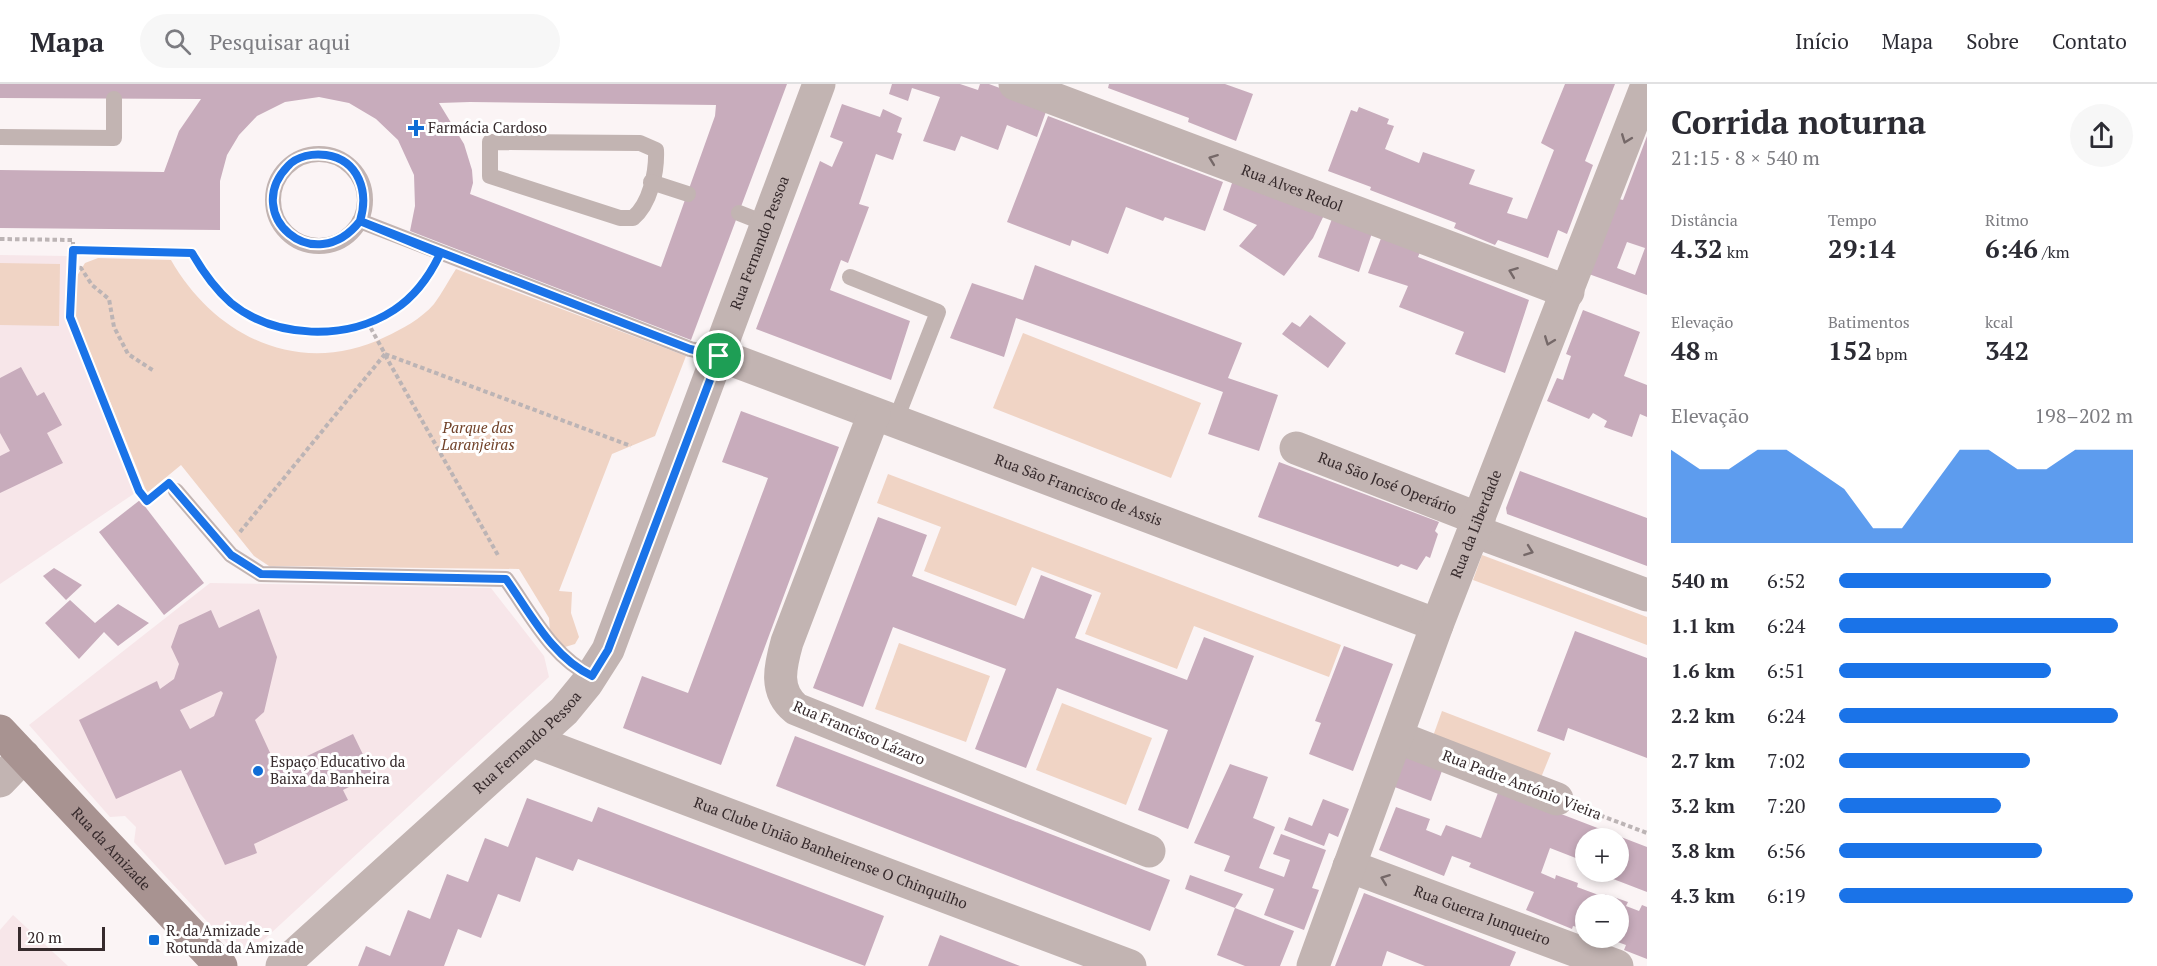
<!DOCTYPE html>
<html lang="pt">
<meta charset="utf-8">
<style>
:root{--surface:#fff;--page:#f7f7f7;--text:#2b2b33;--muted:#7c7c81;--line:#e1e1e2;--accent:#1a73e8}
body{margin:0;font-family:"PT Serif",serif;background:var(--page);color:var(--text);height:100vh;display:flex;flex-direction:column;font-size:22px;white-space:nowrap}
*{box-sizing:border-box;margin:0}
p{font-size:20px;color:var(--muted)}
.icon{flex:none;width:33px;height:33px;fill:none;stroke:currentColor;stroke-width:2;stroke-linecap:round;stroke-linejoin:round}
.map{position:relative;flex:1;overflow:hidden}
.side{display:flex;flex-direction:column;background:var(--surface);width:510px}
.side>*{flex:none}
.tools{position:absolute;left:1575px;top:744px;display:grid;gap:12px}
.tools a{display:grid;place-items:center;width:54px;height:54px;border-radius:50%;background:var(--surface);box-shadow:0 3px 9px #0003;font-size:30px}
.scale{position:absolute;left:18px;bottom:15px;width:87px;box-sizing:border-box;padding-left:6px;border:3px solid #362a2c;border-top:0;font-size:16px;line-height:21px;white-space:nowrap;color:#362a2c;-webkit-text-stroke:4px #fff;paint-order:stroke}
.pin{position:absolute;display:grid;place-items:center;width:51px;height:51px;color:#fff;margin:-26px;border:3px solid #fff;border-radius:50%;box-shadow:0 2px 6px #0007}
.round{display:grid;place-items:center;flex:none;width:63px;height:63px;border-radius:32px;background:var(--page)}
.overview{display:flex;align-items:center;justify-content:space-between;height:102px;padding:0 24px}
h1{font-size:33px;font-weight:800;line-height:45px}
.figures{display:grid;grid-template-columns:repeat(3,1fr);gap:9px;height:102px;padding:6px 24px}
.figures div{display:grid;align-content:center}
.figures b{font-size:26px;font-weight:800}
.figures small{font-size:16px;font-weight:400}
.figures p{font-size:16px}
.chart{height:168px;padding:12px 24px}
.chart p{display:flex;justify-content:space-between}
.chart svg{width:100%;height:108px;margin-top:6px;fill:var(--accent);opacity:.7}
ul{padding:0 24px;list-style:none;font-size:20px}
li{display:grid;grid-template-columns:96px 72px 1fr;align-items:center;height:45px}
li i{height:15px;border-radius:8px;background:var(--accent)}
header{display:flex;align-items:center;gap:36px;box-sizing:border-box;height:84px;padding:0 30px;background:var(--surface);border-bottom:2px solid var(--line)}
header strong{font-size:28px}
nav{display:flex;gap:33px;margin-inline-start:auto;font-size:21px}
.search{width:420px;height:54px;background:var(--page);display:flex;align-items:center;gap:15px;box-sizing:border-box;padding:0 21px;border-radius:33px;color:var(--muted);font-size:22px}
main{display:flex;flex:1;min-height:0}
.map>svg:first-child{display:block}
.built{fill:#f7e6e9}
.green{fill:#f0d4c5}
.building{fill:#c8acbc;fill-rule:evenodd}
.lines{fill:none;stroke-linecap:round;stroke-linejoin:round}
.path{stroke:#bcb4b5;stroke-width:4;stroke-dasharray:4.5 3;stroke-linecap:butt}
.lane{stroke:#c2b4b2;stroke-width:16}
.street{stroke:#c2b4b2;stroke-width:33}
.secondary{stroke:#a89391;stroke-width:33}
.oneway{stroke:#756868}
.route-casing{stroke:#fff;stroke-width:12}
.route{stroke:#1a73e8;stroke-width:8}
.poi-dot{fill:#0f6dd6;stroke:#fff;stroke-width:2}
.labels{text-anchor:middle;stroke-width:6;stroke-linejoin:round;paint-order:stroke}
.poi-label{font-size:15px;fill:#362a2c;stroke:#fff;text-anchor:start}
.street-label{font-size:15px;fill:#362a2c;stroke:#fff}
.park-label{font-size:15px;font-style:italic;fill:#714229;stroke:#fff}
</style>
<header>
<strong>Mapa</strong>
<div class="search"><svg class="icon" aria-label="search" viewBox="0 0 24 24"><circle cx="10" cy="10" r="6"/><path d="M15 15l6 6"/></svg>Pesquisar aqui</div>
<nav><a>Início</a><a>Mapa</a><a>Sobre</a><a>Contato</a></nav>
</header>
<main>
<div class="map">
<svg width="1647" height="882" viewBox="0 0 1647 882">
<rect width="100%" height="100%" fill="#fbf4f5"/>
<!-- built -->
<g class="built">
<polygon points="0,171 67,172 66,235 135,409 0,500"/>
<polygon points="210,499 491,504 544,572 549,593 246,872 236,869 134,758 136,743 125,732 110,733 29,641"/>
<polygon points="13,831 68,882 0,882 0,846"/>
</g>
<!-- green -->
<g class="green">
<path d="M98,174L171,176C215,253 300,294 385,253C402,245 421,235 434,220C442,209 449,196 456,185L686,272L655,352L612,370L559,507L572,508L571,529L579,553L575,560L565,563L550,548L549,534L519,485L269,482L254,472L181,381L147,409L75,231L77,192L85,179Z"/>
<polygon points="0,179 60,180 59,242 0,241"/>
<polygon points="1023,249 1201,319 1171,394 993,324"/>
<polygon points="888,390 1341,561 1329,593 1194,542 1177,585 1085,550 1101,509 1032,483 1016,522 924,487 941,443 877,419"/>
<polygon points="1482,471 1647,533 1647,561 1473,496"/>
<polygon points="899,559 990,592 966,658 875,625"/>
<polygon points="1062,619 1152,654 1126,721 1036,686"/>
<polygon points="1442,627 1551,669 1540,696 1432,655"/>
</g>
<!-- building -->
<g class="building">
<path d="M0,0H787L691,256L410,147L415,122L414,91L398,56L376,35L349,19L319,13L285,18L257,32L239,51L227,71L220,97V146L0,144V86L164,88L179,47L201,15L0,14ZM470,18L716,21L715,32L661,183L470,110L473,99L472,86L464,60L439,19Z"/>
<polygon points="892,0 960,0 978,6 980,0 989,0 1048,22 1037,53 1007,41 998,66 961,52 955,67 923,57 940,13 912,4 908,17 889,10"/>
<polygon points="1109,0 1225,0 1253,10 1236,57 1188,38 1189,34 1108,4"/>
<polygon points="1565,0 1615,0 1585,77 1593,81 1567,150 1558,146 1548,174 1498,156 1495,161 1454,144 1456,139 1370,106 1371,103 1328,87 1351,26 1357,28 1359,23 1389,35 1387,40 1394,42 1385,65 1419,79 1423,68 1475,86 1469,100 1513,114 1507,129 1527,135 1554,66 1541,59"/>
<polygon points="842,20 880,33 883,25 902,34 897,48 902,50 893,76 876,70 859,120 869,123 848,179 841,176 830,206 910,237 891,296 756,245 820,77 832,83 843,58 830,53"/>
<polygon points="1048,32 1223,98 1205,147 1165,133 1163,137 1126,123 1108,170 1072,156 1070,162 1007,138"/>
<path d="M1647,52V211L1586,189L1619,115L1623,116ZM1627,158L1645,164L1635,191L1617,184Z"/>
<polygon points="1233,96 1326,127 1313,154 1284,192 1239,162 1257,141 1223,126"/>
<polygon points="1333,132 1373,146 1359,188 1318,173"/>
<polygon points="1383,149 1422,163 1418,173 1529,216 1505,289 1455,270 1464,248 1399,223 1408,202 1368,189"/>
<polygon points="1035,181 1242,259 1228,294 1278,311 1259,367 1208,350 1223,308 1016,234 1004,273 950,254 972,199 1023,216"/>
<polygon points="1583,226 1640,248 1624,292 1647,301 1647,333 1640,330 1632,353 1604,343 1607,337 1593,329 1589,335 1547,317 1557,294 1563,296 1571,272 1566,270"/>
<polygon points="1310,231 1346,259 1328,284 1282,250 1292,238 1300,243"/>
<polygon points="21,283 37,312 44,308 62,341 47,349 63,379 0,409 0,372 10,367 0,349 0,294"/>
<polygon points="741,327 839,363 721,681 623,644 642,592 688,609 768,394 722,378"/>
<polygon points="1279,378 1439,438 1435,447 1438,450 1430,474 1426,472 1417,486 1401,480 1398,483 1258,433"/>
<polygon points="1520,387 1647,434 1647,482 1507,430 1506,424"/>
<polygon points="140,416 204,499 164,531 99,448"/>
<polygon points="878,433 927,451 912,492 1024,535 1041,491 1092,511 1075,554 1187,596 1204,553 1254,572 1188,745 1138,726 1168,646 1112,625 1057,604 1026,684 975,665 1006,585 893,543 863,623 813,604"/>
<polygon points="54,484 82,501 66,516 43,492"/>
<polygon points="70,516 95,539 118,520 149,539 118,562 104,548 79,575 45,539"/>
<path d="M259,525L277,573L264,628L255,636L278,686L353,650L373,691L343,706L348,716L254,760L257,769L225,781L181,686L116,715L79,636L157,597L160,605L174,595L179,580L171,563L179,541L211,526L219,544ZM221,607L223,609L214,632L190,645L180,626Z"/>
<polygon points="1575,547 1647,574 1647,674 1568,644 1564,657 1537,647"/>
<polygon points="1344,562 1393,580 1353,687 1309,670 1321,639 1315,637"/>
<polygon points="795,652 1170,796 1150,847 776,702"/>
<polygon points="1405,670 1443,684 1431,717 1392,702"/>
<polygon points="1230,680 1268,693 1253,734 1275,743 1259,784 1284,793 1290,776 1273,770 1281,750 1326,766 1312,804 1319,806 1304,846 1264,831 1274,805 1224,787 1230,772 1194,759"/>
<polygon points="1499,706 1647,763 1647,808 1595,788 1618,788 1618,754 1586,754 1586,778 1550,764 1541,789 1555,795 1556,791 1578,799 1577,803 1604,813 1605,810 1628,818 1626,822 1639,827 1642,821 1647,823 1647,875 1624,866 1626,861 1612,856 1610,860 1593,854 1618,854 1618,820 1586,820 1586,851 1579,848 1580,845 1577,843 1573,842 1572,845 1526,826 1534,808 1469,783 1471,779 1452,772 1444,792 1379,766 1396,723 1430,735 1426,746 1441,752 1446,741 1481,754"/>
<polygon points="527,714 592,738 598,723 884,832 865,882 578,775 573,787 536,773 520,818 498,810 481,854 458,845 444,882 358,882 366,862 390,872 408,826 430,835 447,790 468,798 485,754 508,763"/>
<polygon points="1323,715 1349,725 1338,753 1329,749 1324,762 1284,746 1289,733 1312,742"/>
<polygon points="1190,791 1243,810 1235,824 1185,805"/>
<polygon points="1364,809 1516,868 1510,882 1425,882 1387,867 1382,882 1335,882"/>
<polygon points="1235,824 1294,847 1280,882 1245,882 1217,871"/>
<polygon points="940,851 1020,882 928,882"/>
</g>
<g class="lines">
<!-- path -->
<g class="path">
<path d="M0,155L73,156V166L192,169C203,188 214,205 231,219C275,255 349,258 395,226C409,216 420,202 430,189"/>
<polyline points="73,166 70,233 139,407 147,417 154,411"/>
<polyline points="72,183 81,184 92,201 109,215 114,243 128,270 154,287"/>
<polyline points="385,270 631,362"/>
<polyline points="385,271 499,473"/>
<polyline points="240,448 385,270 368,239"/>
<polyline points="1586,726 1647,749"/>
</g>
<!-- lane -->
<g class="lane">
<polyline points="0,53 114,54 114,15"/>
<path d="M490,58L640,59L656,66C657,88 650,120 633,134H620L490,92Z"/>
<circle cx="319" cy="116" r="46"/>
<polyline points="651,98 688,110"/>
<polyline points="739,129 767,140"/>
<polyline points="360,137 690,265 719,271"/>
<polyline points="850,193 938,228 895,338"/>
<path d="M176,407L231,471L261,490L506,495C531,530 552,573 592,592"/>
</g>
<!-- street -->
<g class="street">
<path id="s1" d="M1015,0L1568,208"/>
<path id="s2" d="M719,271L1437,541"/>
<path d="M874,330L787,558C780,583 774,607 796,625L1149,767"/>
<path id="s3" d="M1296,364L1479,435"/>
<polyline points="1474,447 1647,511"/>
<polyline points="1397,653 1557,715"/>
<path id="s4" d="M533,657L1130,882"/>
<polyline points="0,697 24,672"/>
<path id="s5" d="M1349,782L1617,882"/>
<path id="s6" d="M282,882L564,627L587,599L608,566L819,0"/>
<path id="s7" d="M1313,882L1437,541L1647,1"/>
</g>
<!-- secondary -->
<path class="secondary" id="s8" d="M0,647L221,882"/>
</g>
<!-- one-way arrows -->
<defs><path id="oneway-chevron" d="M-2-3.5L2.5 0L-2 3.5" fill="none" stroke-width="1.6" stroke-linecap="round" stroke-linejoin="round" transform="scale(1.5)"/></defs>
<g class="oneway">
<use href="#oneway-chevron" transform="translate(1626 55) rotate(111)"/>
<use href="#oneway-chevron" transform="translate(1213 75) rotate(-159)"/>
<use href="#oneway-chevron" transform="translate(1513 188) rotate(-159)"/>
<use href="#oneway-chevron" transform="translate(1549 257) rotate(111)"/>
<use href="#oneway-chevron" transform="translate(1529 467) rotate(20)"/>
<use href="#oneway-chevron" transform="translate(1385 795) rotate(-159)"/>
</g>
<g class="lines">
<defs>
<path id="route" d="M719,272L690,265L360,137C314,196 241,130 288,82C297,72 313,69 326,71C359,76 369,108 360,137L440,170C430,191 414,213 394,226C347,257 275,255 231,219C214,204 203,188 192,169L73,166L70,233L139,407L147,417L169,399L231,471L261,490L506,495C531,530 552,573 592,592L608,566L719,272"/>
</defs>
<!-- route casing -->
<use href="#route" class="route-casing"/>
<!-- route -->
<use href="#route" class="route"/>
</g>
<!-- markers -->
<g class="poi-dot">
<path d="M413 35h6v6h6v6h-6v6h-6v-6h-6v-6h6z"/>
<circle cx="258" cy="687" r="6"/>
<rect x="148" y="850" width="12" height="12" rx="3"/>
</g>
<g class="labels">
<!-- poi labels -->
<g class="poi-label">
<text x="428" y="49">Farmácia Cardoso</text>
<text x="270" y="683">Espaço Educativo da<tspan x="270" dy="17">Baixa da Banheira</tspan></text>
<text x="166" y="852">R. da Amizade -<tspan x="166" dy="17">Rotunda da Amizade</tspan></text>
</g>
<!-- street labels -->
<g class="street-label">
<text dy="5" stroke="none"><textPath href="#s1" startOffset="296">Rua Alves Redol</textPath></text>
<text dy="5" stroke="none"><textPath href="#s6" startOffset="890">Rua Fernando Pessoa</textPath></text>
<text dy="5" stroke="none"><textPath href="#s3" startOffset="98">Rua São José Operário</textPath></text>
<text dy="5" stroke="none"><textPath href="#s2" startOffset="384">Rua São Francisco de Assis</textPath></text>
<text dy="5" stroke="none"><textPath href="#s7" startOffset="471">Rua da Liberdade</textPath></text>
<text transform="translate(859 649) rotate(23)" y="5">Rua Francisco Lázaro</text>
<text dy="5" stroke="none"><textPath href="#s6" startOffset="332">Rua Fernando Pessoa</textPath></text>
<text transform="translate(1522 701) rotate(21)" y="5">Rua Padre António Vieira</text>
<text dy="5" stroke="none"><textPath href="#s8" startOffset="162">Rua da Amizade</textPath></text>
<text dy="5" stroke="none"><textPath href="#s4" startOffset="318">Rua Clube União Banheirense O Chinquilho</textPath></text>
<text dy="5" stroke="none"><textPath href="#s5" startOffset="142">Rua Guerra Junqueiro</textPath></text>
</g>
<!-- park labels -->
<g class="park-label">
<text x="478" y="349">Parque das<tspan x="478" dy="17">Laranjeiras</tspan></text>
</g>
</g>
</svg>
<div class="tools">
<a>+</a>
<a>−</a>
</div>
<div class="scale">20 m</div>
<div class="pin" style="left:719px;top:272px;background:#1e9e55"><svg class="icon" aria-label="arrive" viewBox="0 0 24 24"><path d="M6 21V4h12l-3 4 3 4H6"/></svg></div>
</div>
<section class="side">
<div class="overview"><div><h1>Corrida noturna</h1><p>21:15 · 8 × 540 m</p></div><a class="round"><svg class="icon" aria-label="share" viewBox="0 0 24 24"><path d="M12 15V3M7 8l5-5 5 5M5 13v7h14v-7"/></svg></a></div>
<div class="figures">
<div><p>Distância</p><b>4.32<small> km</small></b></div>
<div><p>Tempo</p><b>29:14</b></div>
<div><p>Ritmo</p><b>6:46<small> /km</small></b></div>
</div>
<div class="figures">
<div><p>Elevação</p><b>48<small> m</small></b></div>
<div><p>Batimentos</p><b>152<small> bpm</small></b></div>
<div><p>kcal</p><b>342</b></div>
</div>
<div class="chart"><p><span>Elevação</span>198–202 m</p>
<svg viewBox="0 0 160 44" preserveAspectRatio="none"><path d="M0 44V6L10 14L20 14L30 6L40 6L50 14L60 22L70 38L80 38L90 22L100 6L110 6L120 14L130 14L140 6L150 6L160 6V44z"/></svg>
</div>
<ul>
<li><b>540 m</b>6:52<i style="width:72%"></i></li>
<li><b>1.1 km</b>6:24<i style="width:95%"></i></li>
<li><b>1.6 km</b>6:51<i style="width:72%"></i></li>
<li><b>2.2 km</b>6:24<i style="width:95%"></i></li>
<li><b>2.7 km</b>7:02<i style="width:65%"></i></li>
<li><b>3.2 km</b>7:20<i style="width:55%"></i></li>
<li><b>3.8 km</b>6:56<i style="width:69%"></i></li>
<li><b>4.3 km</b>6:19<i style="width:100%"></i></li>
</ul>
</section>
</main>
